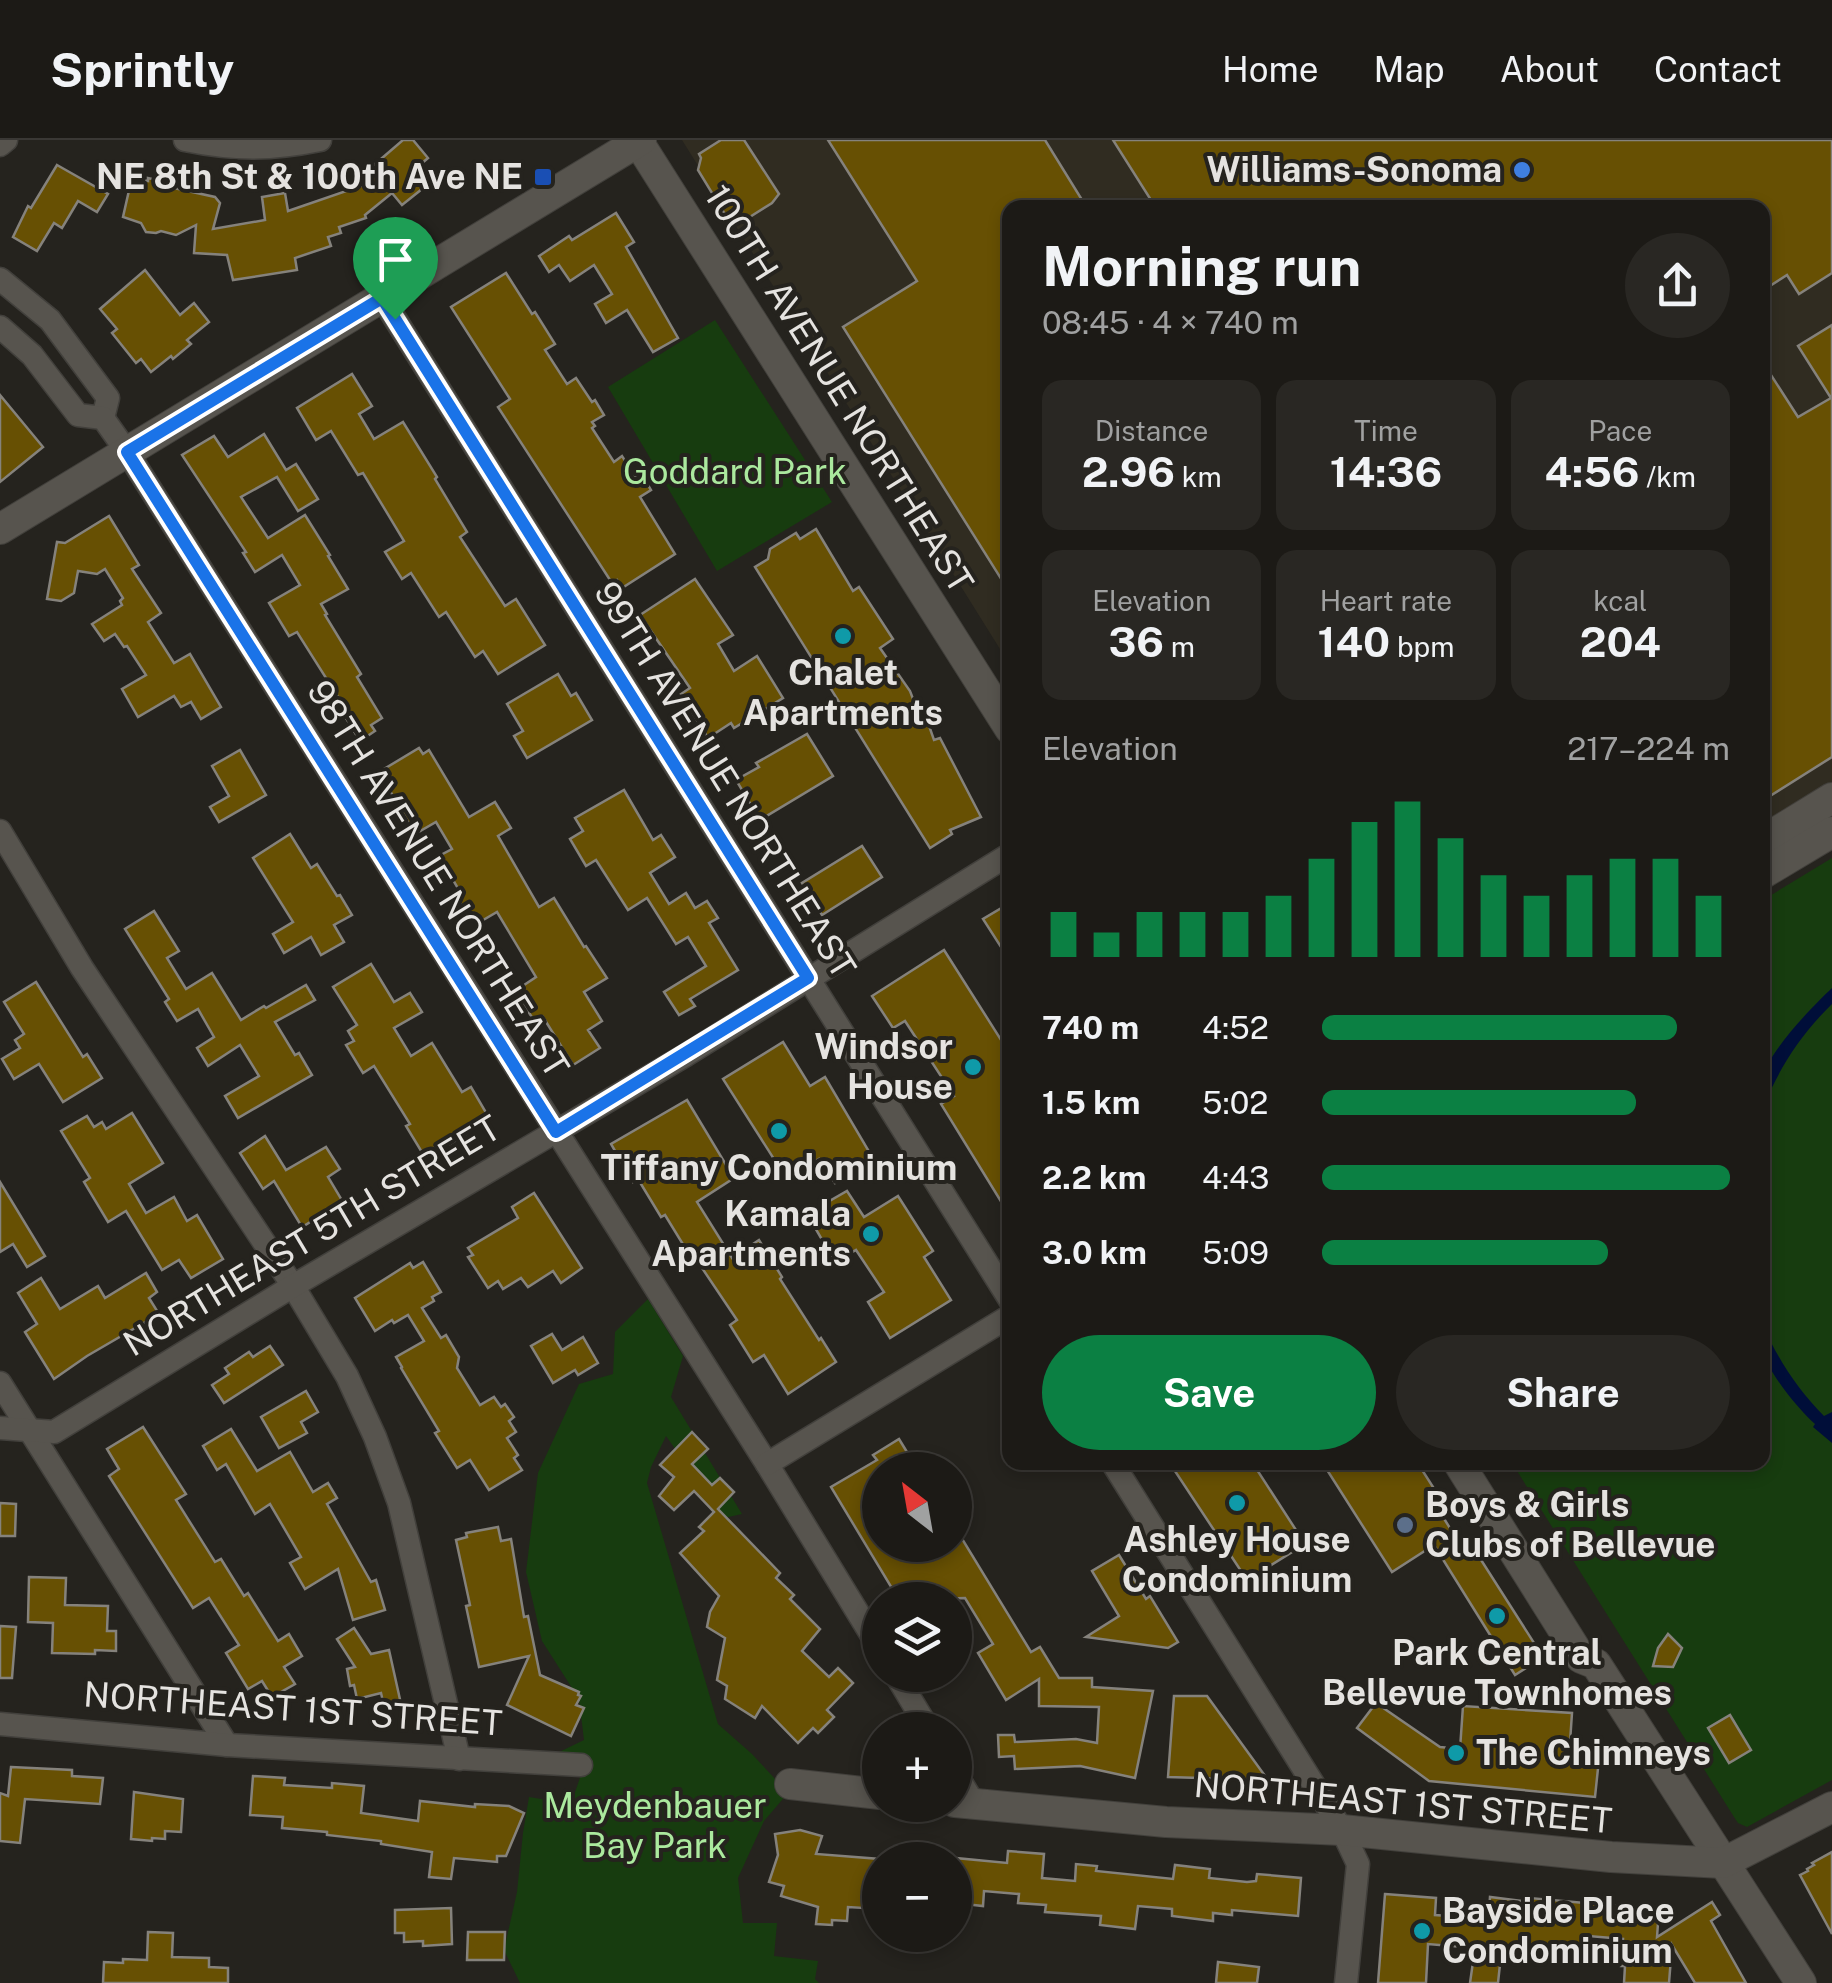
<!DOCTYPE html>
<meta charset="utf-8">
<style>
:root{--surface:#1c1a16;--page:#292723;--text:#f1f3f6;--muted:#a0a1a1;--line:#3a3835;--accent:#0b8043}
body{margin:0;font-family:"Public Sans",sans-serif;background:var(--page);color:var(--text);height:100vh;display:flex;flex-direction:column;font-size:38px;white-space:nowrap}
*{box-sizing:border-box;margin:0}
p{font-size:32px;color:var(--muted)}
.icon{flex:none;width:55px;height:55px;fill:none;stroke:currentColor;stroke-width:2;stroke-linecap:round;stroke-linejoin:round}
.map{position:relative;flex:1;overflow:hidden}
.side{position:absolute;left:1002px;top:60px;width:768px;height:1270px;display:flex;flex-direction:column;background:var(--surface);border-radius:20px;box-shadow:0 5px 15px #0003,0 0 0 2px var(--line)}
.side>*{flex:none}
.needle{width:65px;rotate:329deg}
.fabs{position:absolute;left:862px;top:1312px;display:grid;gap:20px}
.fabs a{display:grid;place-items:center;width:110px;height:110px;border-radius:50%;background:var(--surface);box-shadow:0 5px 15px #0003,0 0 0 2px var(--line);font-size:50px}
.pin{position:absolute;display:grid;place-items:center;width:85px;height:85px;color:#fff;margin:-102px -42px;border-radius:50% 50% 50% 0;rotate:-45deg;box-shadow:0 0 10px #0007}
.pin .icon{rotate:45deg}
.round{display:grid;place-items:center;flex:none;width:105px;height:105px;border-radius:52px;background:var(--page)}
.overview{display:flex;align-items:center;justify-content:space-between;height:170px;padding:0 40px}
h1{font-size:55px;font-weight:700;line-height:75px}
.metrics{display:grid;grid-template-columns:repeat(3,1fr);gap:15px;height:170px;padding:10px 40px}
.metrics div{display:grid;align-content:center;border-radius:20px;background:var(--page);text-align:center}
.metrics b{font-size:42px;font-weight:700}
.metrics small{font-size:28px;font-weight:400}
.metrics p{font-size:28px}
.chart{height:280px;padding:20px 40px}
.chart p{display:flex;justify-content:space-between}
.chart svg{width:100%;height:180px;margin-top:10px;stroke:var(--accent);stroke-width:6}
.primary-button{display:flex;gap:20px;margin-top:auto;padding:20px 40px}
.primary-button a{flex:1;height:115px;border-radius:60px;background:var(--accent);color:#fff;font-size:40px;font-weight:700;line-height:115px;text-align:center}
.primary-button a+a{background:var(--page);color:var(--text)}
ul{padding:0 40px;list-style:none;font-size:32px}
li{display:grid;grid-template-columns:160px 120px 1fr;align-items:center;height:75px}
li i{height:25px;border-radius:12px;background:var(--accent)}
header{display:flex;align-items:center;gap:60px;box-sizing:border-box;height:140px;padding:0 50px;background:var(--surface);border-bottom:2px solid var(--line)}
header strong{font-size:48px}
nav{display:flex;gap:55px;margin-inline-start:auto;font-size:35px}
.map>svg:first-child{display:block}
.built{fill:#302c21}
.green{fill:#173c0f}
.water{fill:#000e39}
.building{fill:#675003;stroke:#85827c;stroke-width:2.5}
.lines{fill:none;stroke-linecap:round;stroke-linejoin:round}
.street-casing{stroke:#42403c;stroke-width:25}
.secondary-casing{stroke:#42403c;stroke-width:32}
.street{stroke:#57544e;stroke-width:22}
.secondary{stroke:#57544e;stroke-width:30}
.route-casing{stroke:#fff;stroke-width:20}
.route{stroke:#1a73e8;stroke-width:12}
.shop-dot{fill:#3f7fe0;stroke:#25231e;stroke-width:4}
.transit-dot{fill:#1a4fb4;stroke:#25231e;stroke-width:4}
.culture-dot{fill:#0f9aa8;stroke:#25231e;stroke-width:4}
.service-dot{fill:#5c6f8a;stroke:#25231e;stroke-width:4}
.labels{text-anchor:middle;stroke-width:8;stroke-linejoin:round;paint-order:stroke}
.poi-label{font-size:35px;font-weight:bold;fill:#e5e3e0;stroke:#25231e;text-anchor:end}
.street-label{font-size:35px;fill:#e5e3e0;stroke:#25231e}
.park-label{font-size:35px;fill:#abe99e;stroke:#25231e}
</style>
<header>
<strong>Sprintly</strong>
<nav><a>Home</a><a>Map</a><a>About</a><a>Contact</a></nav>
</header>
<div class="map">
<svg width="1832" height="1843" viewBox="0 0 1832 1843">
<rect width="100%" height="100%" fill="#25231e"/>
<!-- built -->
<polygon class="built" points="682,0 1832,0 1832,645 1763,686 1762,68 1010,68 1010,525"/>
<!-- green -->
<g class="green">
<polygon points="715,180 832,362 717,431 608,247"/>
<polygon points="1832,718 1832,1640 1747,1687 1738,1683 1734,1677 1512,1323 1762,1322 1763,760"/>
<polygon points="648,1159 683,1216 671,1257 742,1374 724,1378 666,1296 651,1327 647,1343 718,1584 752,1614 788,1653 764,1681 738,1738 743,1783 777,1783 774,1816 818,1821 815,1839 819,1843 520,1843 504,1810 517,1752 523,1693 529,1657 571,1664 586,1620 551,1616 584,1600 579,1559 542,1501 526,1432 538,1333 579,1244 613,1234 615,1192"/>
</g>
<!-- water -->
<g class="water">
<path d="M1832,848V864C1801,894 1779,928 1763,968C1762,958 1760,945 1763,936C1771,909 1812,867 1832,848Z"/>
<path d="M1762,1183C1777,1218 1797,1249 1824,1276L1832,1272V1303L1813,1287L1815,1284C1799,1270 1765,1229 1762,1208C1761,1200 1762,1191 1762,1183Z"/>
</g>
<!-- building -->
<g class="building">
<polygon points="403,0 413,0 428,18 414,30 427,45 402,65 392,53 365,75 366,78 339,87 341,93 328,97 331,106 295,118 297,130 233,140 227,115 194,113 196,85 176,95 161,91 156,93 146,92 141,83 123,77 130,46 135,47 137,39 148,41 148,38 175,44 174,48 215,57 220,63 213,89 265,80 262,57 285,53 288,71 361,46 379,31 374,25"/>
<polygon points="721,0 744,0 779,54 772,63 745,80 734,79 729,81 698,30 701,18 699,14"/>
<polygon points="828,0 1045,0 1087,68 1010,68 1010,453 843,187 917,141"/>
<polygon points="1113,0 1832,0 1832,133 1799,154 1787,135 1762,151 1762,68 1156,68"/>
<polygon points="57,25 108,54 97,72 78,61 62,88 54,83 37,111 13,97 28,66 31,68"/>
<polygon points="616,73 634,102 626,107 678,198 653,212 627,170 606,183 595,164 612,154 594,125 570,141 559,125 549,132 539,116 569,96 572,100"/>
<polygon points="145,130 180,175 194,163 209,182 187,200 191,204 173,219 171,216 151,232 141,219 136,223 112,193 117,189 100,169"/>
<polygon points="506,133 532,174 535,172 555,204 545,210 567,244 576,238 592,262 595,260 604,275 592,282 595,286 592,288 614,322 622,316 636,338 642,335 651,350 640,357 675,414 622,448 617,440 612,443 498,267 510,259 451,167"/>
<polygon points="1832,185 1832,617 1762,661 1762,221 1798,277 1831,258 1798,206"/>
<polygon points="352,234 372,266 359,274 374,299 403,282 437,337 435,339 467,392 460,397 505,466 516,459 545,505 498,534 483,511 475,517 446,472 439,477 411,433 402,439 385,412 404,401 363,333 358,335 331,291 316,300 297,268"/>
<polygon points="0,255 43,307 0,342"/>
<polygon points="264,294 286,330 296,324 318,359 298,371 277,337 241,357 268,398 305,375 330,415 328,416 348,449 321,464 327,474 325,475 361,534 357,537 382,578 371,585 375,591 360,601 341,570 345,568 297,492 289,496 269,463 300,445 282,415 255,432 243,413 246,412 182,315 214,296 228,317"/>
<polygon points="109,376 139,425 132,429 161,473 148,482 174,523 190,514 221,567 201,579 191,562 181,567 174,556 138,577 122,549 146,535 127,506 124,507 115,494 104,501 92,484 122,465 120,461 123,458 105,429 97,434 78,431 74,453 61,461 47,459 57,402 65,403"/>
<polygon points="816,389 853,451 859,447 893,499 880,508 910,551 922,582 927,580 934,600 940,598 981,677 950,690 952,694 930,708 755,427 768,419 770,409 796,393 800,399"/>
<polygon points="695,439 733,495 718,504 734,531 757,516 783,558 734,588 731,583 708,598 681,554 690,548 640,475"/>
<polygon points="558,534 571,556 576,553 592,580 527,618 514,596 523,591 507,564"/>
<polygon points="807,594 833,636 760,680 736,640 759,627 756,623"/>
<polygon points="419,608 423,614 429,610 469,677 495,662 511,688 498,696 539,767 554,758 584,807 586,806 607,838 584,852 602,881 588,890 600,908 573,925 543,877 535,882 515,851 536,837 497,772 478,783 473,773 468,776 454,753 459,750 439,716 452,709 436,682 415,694 379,632"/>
<polygon points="240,610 266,655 219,682 210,667 229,656 212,626"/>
<polygon points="624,650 653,700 661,695 675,717 650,733 669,764 686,753 695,768 707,761 718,778 709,783 738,830 690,859 695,866 679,875 664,852 706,826 688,797 676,804 647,758 628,770 596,720 586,726 570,699 583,691 575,678"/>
<polygon points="290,694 311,728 317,724 337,756 340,755 352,775 334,785 344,802 321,815 311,797 284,813 273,794 293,782 253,718"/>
<polygon points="862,706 882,737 822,775 802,743"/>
<polygon points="1010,763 1010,821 983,779"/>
<polygon points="154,771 179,811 167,818 186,849 212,833 241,880 264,866 266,868 306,845 315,860 275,882 295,915 299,913 312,935 238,978 225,956 259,936 240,905 208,926 197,908 214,897 198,869 177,881 165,862 169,859 125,789"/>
<polygon points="944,810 1010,914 1010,1076 941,964 954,956 905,881 893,888 872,856"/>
<polygon points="371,824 394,862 410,853 422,872 394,888 411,916 432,903 462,952 471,947 488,976 464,990 466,994 450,1004 448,1000 423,1014 406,986 410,984 374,926 363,933 346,905 354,901 348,891 357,885 333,847"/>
<polygon points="36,842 83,917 87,914 102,938 63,962 39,924 14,939 2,919 20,908 15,900 24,894 4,862"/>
<polygon points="783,902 810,946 825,937 874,1020 835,1043 819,1019 786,1038 723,939"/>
<polygon points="687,960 734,1038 697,1062 732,1118 759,1100 782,1137 780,1139 819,1200 821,1198 836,1222 788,1254 764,1215 753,1222 730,1185 737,1180 698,1122 695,1124 665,1075 661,1077 638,1039 633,1042 611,1004"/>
<polygon points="132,973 163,1023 129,1044 146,1073 174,1057 187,1081 197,1075 223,1119 191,1138 179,1120 162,1130 126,1071 108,1082 84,1042 90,1038 61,991 87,976 94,987 102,982 106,989"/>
<polygon points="265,996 286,1030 326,1007 340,1029 328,1037 343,1062 302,1087 274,1041 263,1049 240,1013"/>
<polygon points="0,1042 45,1116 27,1127 13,1104 0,1112"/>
<polygon points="847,1051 864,1077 898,1056 933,1111 924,1117 951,1160 890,1198 868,1162 884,1152 856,1110 835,1122 807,1074"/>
<polygon points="534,1053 582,1128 561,1143 553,1131 528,1147 521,1138 503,1149 498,1141 488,1148 468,1117 473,1115 468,1108 518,1078 512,1067"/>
<polygon points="423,1122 441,1152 432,1157 434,1161 422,1168 441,1198 446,1195 459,1217 457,1228 480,1265 494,1257 501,1267 505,1264 514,1277 509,1281 516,1292 507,1298 518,1315 514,1318 522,1330 489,1350 470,1320 457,1328 435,1293 439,1291 401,1228 402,1227 396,1217 424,1201 408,1175 394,1183 392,1180 375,1191 355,1158 410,1123 413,1128"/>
<polygon points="146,1133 157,1152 149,1158 159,1174 87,1216 54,1239 25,1192 37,1184 18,1153 41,1138 60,1169 98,1146 105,1158"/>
<polygon points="552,1194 562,1210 583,1197 598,1223 578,1235 575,1230 553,1243 531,1206"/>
<polygon points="270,1206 283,1225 224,1263 212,1245 229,1234 225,1228 249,1212 253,1217"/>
<polygon points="306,1251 318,1272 301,1282 307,1293 279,1308 261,1277"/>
<polygon points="143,1287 186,1354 176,1360 215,1422 221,1419 244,1456 248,1453 278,1501 289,1494 302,1516 284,1527 295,1544 272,1557 262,1541 248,1549 226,1513 239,1505 209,1458 193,1468 109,1336 119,1329 107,1309"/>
<polygon points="231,1289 257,1331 290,1312 313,1352 328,1343 337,1358 327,1364 371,1442 376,1440 385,1470 353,1480 338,1429 305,1449 290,1423 301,1417 270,1364 255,1374 226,1324 217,1330 203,1306"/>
<polygon points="692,1292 708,1309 692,1324 712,1345 720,1338 734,1352 718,1369 780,1433 776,1438 794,1455 790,1459 820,1489 802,1511 829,1537 838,1528 853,1543 827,1570 834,1577 818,1593 813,1588 798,1603 762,1566 755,1578 725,1559 727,1546 717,1540 725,1498 707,1487 710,1472 719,1456 680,1413 704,1391 699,1387 714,1372 694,1351 674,1370 659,1356 674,1337 660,1325"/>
<polygon points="899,1299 918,1330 880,1330 880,1405 955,1405 955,1401 961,1397 1031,1512 1040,1507 1059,1538 1092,1538 1092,1547 1153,1551 1135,1638 1080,1626 1015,1629 1014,1616 999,1617 998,1595 1014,1595 1015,1602 1076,1599 1097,1603 1099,1567 1039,1566 1039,1539 1006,1560 978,1513 993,1504 965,1458 899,1460 831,1347 877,1320 873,1315"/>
<polygon points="1169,1322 1252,1322 1305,1404 1247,1440"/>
<polygon points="1322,1322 1417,1322 1449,1372 1443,1377 1468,1417 1476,1412 1543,1517 1515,1535 1434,1405 1392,1432"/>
<polygon points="0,1363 16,1364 15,1396 0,1396"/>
<polygon points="498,1387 501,1401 511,1399 524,1477 528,1476 540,1535 579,1552 578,1555 581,1556 576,1565 584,1568 571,1596 507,1565 529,1516 479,1527 466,1466 470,1465 456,1400 467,1397 466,1393"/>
<polygon points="1119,1415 1146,1459 1150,1456 1178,1502 1168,1508 1086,1497 1119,1476 1092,1431"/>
<polygon points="29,1437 66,1438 65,1465 108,1466 107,1491 116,1491 116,1511 95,1510 95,1514 52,1513 53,1483 28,1482"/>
<polygon points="0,1486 16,1487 12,1538 0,1538"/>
<polygon points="354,1488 371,1514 389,1510 401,1564 384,1566 381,1553 357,1559 354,1545 350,1546 347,1529 355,1527 337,1499"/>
<polygon points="1668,1494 1682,1508 1673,1527 1653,1526 1658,1508"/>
<polygon points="1174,1556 1207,1556 1268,1640 1168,1637"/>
<polygon points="1376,1563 1440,1607 1460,1609 1463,1566 1572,1573 1569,1617 1599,1619 1595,1657 1429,1641 1357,1588"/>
<polygon points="1730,1575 1751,1610 1729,1623 1708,1588"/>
<polygon points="11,1627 72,1630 72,1636 103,1638 100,1664 25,1659 20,1703 0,1701 0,1653 8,1656"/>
<polygon points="253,1636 285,1638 284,1645 332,1648 332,1643 364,1646 361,1673 418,1681 420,1661 475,1667 475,1664 509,1666 524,1673 506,1716 497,1716 497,1722 454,1718 451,1739 429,1737 432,1712 381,1704 381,1701 327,1695 327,1692 282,1688 283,1677 250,1675"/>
<polygon points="134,1652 183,1659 181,1692 165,1691 165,1699 152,1698 152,1701 131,1699"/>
<polygon points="800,1690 822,1696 816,1714 880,1719 880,1769 848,1767 847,1781 832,1780 832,1785 816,1784 818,1767 781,1756 784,1746 769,1742 778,1715 775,1694"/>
<polygon points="1008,1711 1044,1714 1042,1738 1075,1741 1076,1724 1097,1726 1096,1731 1173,1739 1175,1725 1210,1729 1209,1738 1247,1742 1256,1741 1257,1734 1301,1738 1298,1776 1232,1770 1232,1775 1213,1773 1213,1781 1172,1776 1172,1769 1138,1766 1135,1789 1100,1785 1101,1776 1045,1772 1046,1765 1018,1763 1019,1754 984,1751 983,1766 955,1763 955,1718 1007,1723"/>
<polygon points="1832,1712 1832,1794 1800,1735 1808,1731 1807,1729 1814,1725 1812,1723"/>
<polygon points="1385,1754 1436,1758 1435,1775 1479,1778 1480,1769 1489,1771 1490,1757 1530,1762 1530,1758 1574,1762 1659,1770 1657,1797 1712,1762 1720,1775 1711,1781 1746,1843 1695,1843 1672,1805 1669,1843 1624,1843 1625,1826 1621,1826 1623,1799 1589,1796 1587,1823 1501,1815 1498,1843 1470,1843 1475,1808 1428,1804 1426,1843 1378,1843"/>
<polygon points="451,1768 452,1804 423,1806 423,1801 404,1802 404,1793 395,1793 395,1770"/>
<polygon points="148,1792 173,1793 172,1817 209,1818 209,1827 228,1828 228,1843 103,1843 104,1822 123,1823 123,1819 147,1820"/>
<polygon points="468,1792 505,1792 504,1820 467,1820"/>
<polygon points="1218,1822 1259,1827 1257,1843 1216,1843"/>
</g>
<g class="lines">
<defs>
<g id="street">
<path d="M185,0C234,10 271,10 320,0"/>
<polyline points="0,5 6,0"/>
<polyline points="0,139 50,180 108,258 103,278"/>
<polyline points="382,158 1010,1160"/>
<polyline points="0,187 32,215 78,275 103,278 127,312 767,1324 880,1509"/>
<polyline points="0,691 82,828 293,1146 347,1236 375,1297 399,1363 459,1619"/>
<polyline points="0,1243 227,1605"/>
<polyline points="0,1288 54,1292 293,1146 686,915 1010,714"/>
<polyline points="1112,1322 1342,1690 1358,1724 1346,1843"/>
<polyline points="767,1324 1010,1176"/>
<polyline points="896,1535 929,1590"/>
<polyline points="0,1584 227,1605 581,1625"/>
<polyline points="955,1632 974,1664"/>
</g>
<g id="secondary">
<polyline points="637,0 1010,589"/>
<polyline points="0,389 641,0"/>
<polyline points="1762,701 1832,658"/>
<polyline points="1762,734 1832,692"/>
<polyline points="1458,1322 1581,1518 1596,1524 1801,1843"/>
<polyline points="790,1644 880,1654"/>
<polyline points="955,1662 1166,1682 1342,1690 1611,1717 1723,1723 1832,1667"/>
</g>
</defs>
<!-- street casing -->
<use href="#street" class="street-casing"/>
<!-- secondary casing -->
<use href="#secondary" class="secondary-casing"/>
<!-- street -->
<use href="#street" class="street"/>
<!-- secondary -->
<use href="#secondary" class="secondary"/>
</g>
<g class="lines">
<defs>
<polygon id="route" points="382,158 808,838 556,992 127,312"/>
</defs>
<!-- route casing -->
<use href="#route" class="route-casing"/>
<!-- route -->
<use href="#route" class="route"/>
</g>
<!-- markers -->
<circle class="shop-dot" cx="1522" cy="30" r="10"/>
<rect class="transit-dot" x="533" y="27" width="20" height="20" rx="5"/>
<g class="culture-dot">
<circle cx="843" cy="496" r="10"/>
<circle cx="973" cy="927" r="10"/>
<circle cx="779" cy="991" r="10"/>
<circle cx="871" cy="1094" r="10"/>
<circle cx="1237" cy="1363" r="10"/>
<circle cx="1497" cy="1476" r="10"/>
<circle cx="1456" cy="1613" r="10"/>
<circle cx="1422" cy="1791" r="10"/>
</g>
<circle class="service-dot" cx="1405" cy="1385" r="10"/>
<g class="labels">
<!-- poi labels -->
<g class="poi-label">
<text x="1502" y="42">Williams-Sonoma</text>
<text x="523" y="49">NE 8th St &amp; 100th Ave NE</text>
<text x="843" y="545" text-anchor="middle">Chalet<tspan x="843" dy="40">Apartments</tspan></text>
<text x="953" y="919">Windsor<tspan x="953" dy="40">House</tspan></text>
<text x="779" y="1040" text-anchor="middle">Tiffany Condominium</text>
<text x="851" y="1086">Kamala<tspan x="851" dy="40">Apartments</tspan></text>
<text x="1425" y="1377" text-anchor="start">Boys &amp; Girls<tspan x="1425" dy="40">Clubs of Bellevue</tspan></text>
<text x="1237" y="1412" text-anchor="middle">Ashley House<tspan x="1237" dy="40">Condominium</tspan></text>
<text x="1497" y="1525" text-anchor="middle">Park Central<tspan x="1497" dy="40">Bellevue Townhomes</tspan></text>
<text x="1476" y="1625" text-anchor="start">The Chimneys</text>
<text x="1442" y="1783" text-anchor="start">Bayside Place<tspan x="1442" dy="40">Condominium</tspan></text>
</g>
<!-- street labels -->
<g class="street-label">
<text transform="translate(839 249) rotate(58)" y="12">100TH AVENUE NORTHEAST</text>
<text transform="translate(725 640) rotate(58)" y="12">99TH AVENUE NORTHEAST</text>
<text transform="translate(438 739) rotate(58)" y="12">98TH AVENUE NORTHEAST</text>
<text transform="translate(312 1096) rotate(-31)" y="12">NORTHEAST 5TH STREET</text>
<text transform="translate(293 1569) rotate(4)" y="12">NORTHEAST 1ST STREET</text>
<text transform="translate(1403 1663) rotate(5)" y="12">NORTHEAST 1ST STREET</text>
</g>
<!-- park labels -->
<g class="park-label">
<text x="735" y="344">Goddard Park</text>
<text x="655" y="1678">Meydenbauer<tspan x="655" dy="40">Bay Park</tspan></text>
</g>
</g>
</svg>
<div class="fabs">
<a><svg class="needle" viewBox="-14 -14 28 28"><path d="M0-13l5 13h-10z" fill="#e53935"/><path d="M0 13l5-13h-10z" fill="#a0a1a1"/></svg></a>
<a><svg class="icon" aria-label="layers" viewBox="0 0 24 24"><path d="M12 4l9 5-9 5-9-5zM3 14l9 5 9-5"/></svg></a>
<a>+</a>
<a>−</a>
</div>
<div class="pin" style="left:395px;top:179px;background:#1e9e55"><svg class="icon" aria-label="arrive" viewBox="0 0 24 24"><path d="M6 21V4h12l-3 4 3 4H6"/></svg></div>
<section class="side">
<div class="overview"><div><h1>Morning run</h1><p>08:45 · 4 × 740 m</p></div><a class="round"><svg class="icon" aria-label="share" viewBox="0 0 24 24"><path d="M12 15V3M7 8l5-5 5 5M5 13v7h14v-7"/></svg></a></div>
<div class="metrics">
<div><p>Distance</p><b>2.96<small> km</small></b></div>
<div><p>Time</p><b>14:36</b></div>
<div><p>Pace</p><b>4:56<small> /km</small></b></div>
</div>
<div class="metrics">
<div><p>Elevation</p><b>36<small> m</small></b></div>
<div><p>Heart rate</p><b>140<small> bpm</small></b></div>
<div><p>kcal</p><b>204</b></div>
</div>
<div class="chart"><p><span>Elevation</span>217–224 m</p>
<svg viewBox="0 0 160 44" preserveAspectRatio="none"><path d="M5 44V33M15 44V38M25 44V33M35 44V33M45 44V33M55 44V29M65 44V20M75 44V11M85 44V6M95 44V15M105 44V24M115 44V29M125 44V24M135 44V20M145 44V20M155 44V29"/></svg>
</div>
<ul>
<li><b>740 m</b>4:52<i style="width:87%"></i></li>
<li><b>1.5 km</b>5:02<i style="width:77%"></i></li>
<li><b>2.2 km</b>4:43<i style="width:100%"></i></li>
<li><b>3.0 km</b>5:09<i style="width:70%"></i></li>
</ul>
<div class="primary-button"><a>Save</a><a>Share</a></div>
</section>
</div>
